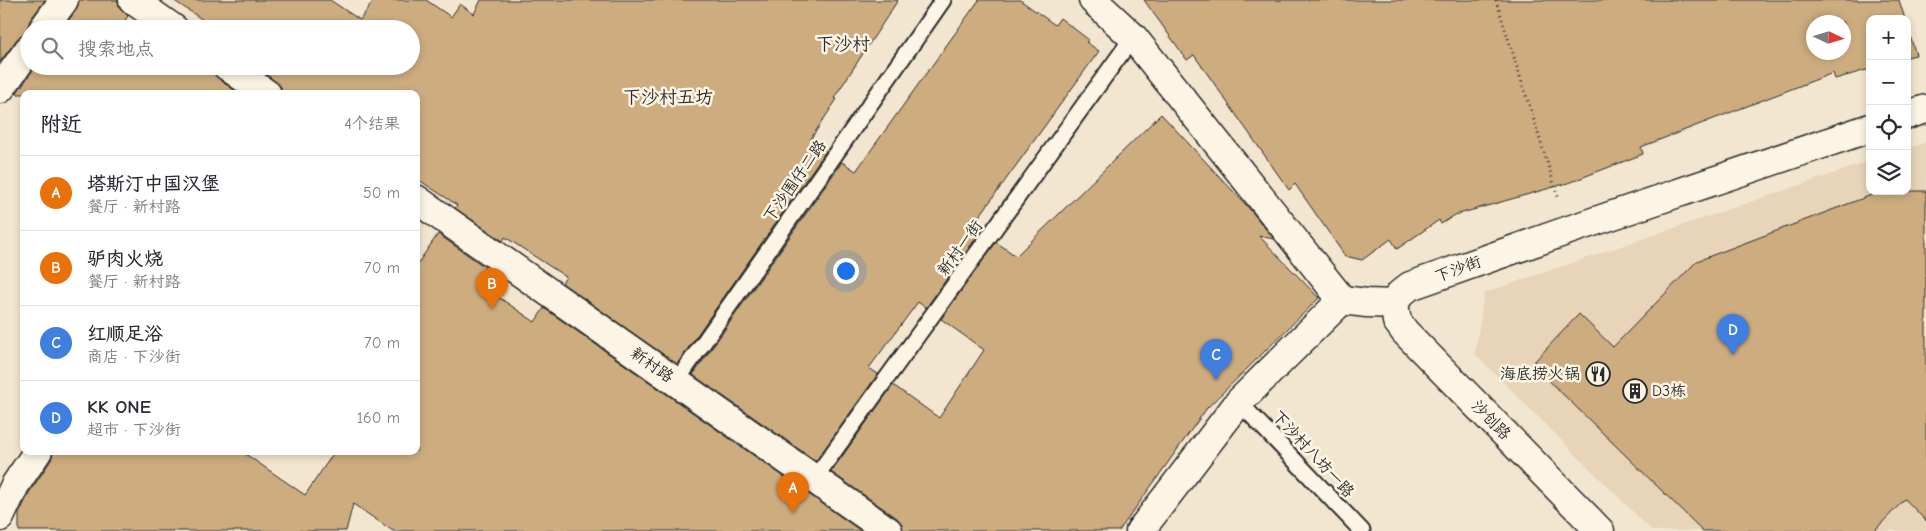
<!DOCTYPE html>
<html lang="zh">
<head>
<meta charset="utf-8">
<style>
	body { margin:0; font-family:"Comic Neue","LXGW WenKai TC",sans-serif; background:#f7f7f7; color:#2b2b33 }
	.controls { position:absolute; right:15px; top:15px; display:grid; overflow:hidden; border-radius:10px; box-shadow:0 2px 8px #0003 }
	.controls button { width:45px; height:45px; display:grid; place-items:center; padding:0; border:0; border-bottom:1px solid #e1e1e2; background:#fff; color:#2b2b33; font:25px sans-serif }
	.compass { position:absolute; left:1806px; top:15px; width:45px; height:45px; border-radius:50%; background:#fff; box-shadow:0 2px 8px #0003; rotate:94deg }
	.you { position:absolute; left:845px; top:270px; width:18px; height:18px; margin:-12px; border:4px solid #fff; border-radius:50%; background:#1a73e8; box-shadow:0 0 0 8px #1a73e833 }
	.badge { display:grid; place-items:center; width:32px; height:32px; border-radius:50%; background:#2b2b2b; color:#fff; font-size:16px; font-weight:700 }
	.pin { position:absolute; translate:-50% -41px; filter:drop-shadow(0 1px 2px #0008) }
	.pin::after { content:''; position:absolute; top:26px; width:18px; height:15px; background:inherit; clip-path:polygon(0 0,100% 0,50% 100%) }
	.list { margin:0; padding:0; list-style:none }
	h2 { display:flex; justify-content:space-between; align-items:center; height:65px; margin:0; padding:0 20px; font-size:21px }
	h2 small { font-size:16px; font-weight:400; color:#7c7c81 }
	.list li { display:grid; grid-template-columns:32px 1fr auto; gap:15px; align-items:center; box-sizing:border-box; height:75px; padding:0 20px; border-top:1px solid #e1e1e2 }
	.list b { display:block; font-size:19px; white-space:nowrap }
	.list p { margin:0; font-size:16px; white-space:nowrap; color:#7c7c81 }
	.list em { font-size:16px; font-style:normal; color:#7c7c81 }
	.icon { flex:none; width:28px; height:28px; fill:none; stroke:currentColor; stroke-width:2; stroke-linecap:round; stroke-linejoin:round }
	.map { position:relative; flex:none; width:1926px; height:531px; overflow:hidden }
	.search { position:absolute; background:#fff; box-shadow:0 2px 8px #0003; left:20px; top:20px; width:400px; height:55px; display:flex; align-items:center; gap:12px; box-sizing:border-box; padding:0 18px; border-radius:28px; color:#7c7c81; font-size:19px }
	.panel { position:absolute; background:#fff; box-shadow:0 2px 8px #0003; left:20px; top:90px; width:400px; height:365px; border-radius:10px }
	.map>svg:first-child { display:block }
	.built { fill:#e8d5b9 }
	.building { fill:#cdac80; stroke:#2b2b2b; fill-rule:evenodd }
	.lines { fill:none; stroke-linecap:round; stroke-linejoin:round }
	.lane-casing { stroke:#2b2b2b; stroke-width:19 }
	.street-casing { stroke:#2b2b2b; stroke-width:31 }
	.path { stroke:#2b2b2b; stroke-width:3; stroke-dasharray:1 4; stroke-linecap:butt }
	.lane { stroke:#fcf5e5; stroke-width:15 }
	.street { stroke:#fcf5e5; stroke-width:28 }
	.labels { text-anchor:middle; dominant-baseline:central; stroke-width:5; stroke-linejoin:round; paint-order:stroke }
	.street-label { font-size:16px; fill:#2b2b2b; stroke:#fcf5e5 }
	.poi-label { font-size:16px; fill:#2b2b2b; stroke:#fcf5e5; text-anchor:end }
	.neighbourhood-label { font-size:18px; fill:#2b2b2b; stroke:#fcf5e5 }
</style>
</head>
<body>
<div class="map">
<svg width="1926" height="531" viewBox="0 0 1926 531">
	<rect width="100%" height="100%" fill="#f3e6d1"/>
	<filter id="ink" filterUnits="userSpaceOnUse"><feTurbulence type="fractalNoise" baseFrequency=".02" numOctaves="2"/><feDisplacementMap in="SourceGraphic" scale="10" xChannelSelector="R" yChannelSelector="G"/><feConvolveMatrix kernelMatrix="1 2 1 2 8 2 1 2 1" color-interpolation-filters="sRGB"/></filter>
	<g filter="url(#ink)">
		<!-- built -->
		<path class="built" d="M1926,142V531H1652L1475,354L1484,293L1870,161V191H1907V149Z"/>
		<!-- building -->
		<g class="building">
			<path d="M0,0H45L30,20L28,27V34L22,35L17,39L0,62Z"/>
			<path d="M79,0H118L119,7L128,16L119,29H62L77,9Z"/>
			<path d="M173,0H330L360,20L374,0H426L451,17L460,4L474,14L481,0H898L834,98L837,99L810,140L826,151L677,364L562,283L566,277L505,237L503,241L455,208L457,205L416,178V94H282L281,87L276,82L255,66H411V29H210L212,26Z"/>
			<path d="M979,0H1020L1055,25L1060,18L1089,40L1086,42L1099,51L973,225L981,231L926,308L918,302L869,368L878,374L816,461L693,375L842,162L856,171Z"/>
			<path d="M1144,0H1899L1905,19H1870V69L1835,79L1833,73L1641,147L1643,154L1568,183L1455,215L1441,224L1439,220L1397,249L1391,239L1362,260L1345,256L1295,184L1289,190L1194,55L1187,60ZM1814,22H1844V52H1814Z"/>
			<path d="M1907,26L1916,55L1907,57Z"/>
			<path d="M36,66H212L213,73L218,78L239,94H16Z"/>
			<path d="M1161,114L1247,206L1274,239L1259,236L1319,298L1207,408L1119,531H903L902,524L897,518L831,472L893,385L939,418L984,350L941,319L996,242L1016,256Z"/>
			<path d="M1882,191H1926V521L1905,499L1874,531H1703L1532,364L1579,314L1613,347L1697,261Z"/>
			<path d="M438,234L485,267L475,281L535,322L544,308L861,531H393L353,504L346,531H19V514L29,493L51,460L53,451H241L305,495L335,451H416V266Z"/>
		</g>
		<g class="lines">
			<!-- lane casing -->
			<g class="lane-casing">
				<g id="lane">
					<path d="M676,382L943,0"/>
					<path d="M1239,402L1362,531"/>
					<path d="M814,479L1133,37"/>
				</g>
			</g>
			<!-- street casing -->
			<g class="street-casing">
				<g id="street">
					<path d="M133,0L174,29"/>
					<path d="M1093,0L1133,37L1342,300"/>
					<path d="M43,29L64,0"/>
					<path d="M227,66L267,94"/>
					<path d="M0,89L29,49"/>
					<path d="M1907,115L1926,109"/>
					<path d="M416,199L888,531"/>
					<path d="M1394,304L1397,321L1405,332L1600,531"/>
					<path d="M0,517L15,485L38,451"/>
					<path d="M1140,531L1239,402L1342,300L1367,303L1394,304L1400,294L1410,286L1569,230L1870,128"/>
				</g>
			</g>
			<!-- path -->
			<path class="path" d="M1496,0L1559,200"/>
			<!-- lane -->
			<use href="#lane" class="lane"/>
			<!-- street -->
			<use href="#street" class="street"/>
		</g>
	</g>
	<!-- icons -->
	<defs>
		<g id="restaurant-ring" transform="scale(1.25)"><circle r="9.5" fill="#fcf5e5" stroke="#2b2b2b" stroke-width="1.5"/><path d="M-5-6h1v4h1v-4h1v4h1v-4h1v5L-1.5 .5V6h-2V.5L-5-1ZM5-6V6H3V1.5H1.5Q1.5-4 5-6Z" fill="#2b2b2b"/></g>
		<g id="building-ring" transform="scale(1.25)"><circle r="9.5" fill="#fcf5e5" stroke="#2b2b2b" stroke-width="1.5"/><path d="M-4-6H4V6H1V3H-1V6H-4ZM-2.5-4.3h1.7v1.8h-1.7ZM.8-4.3h1.7v1.8H.8ZM-2.5-1h1.7V.8h-1.7ZM.8-1h1.7V.8H.8Z" fill="#2b2b2b"/></g>
	</defs>
	<g fill-rule="evenodd">
		<use href="#restaurant-ring" x="1598" y="374"/>
		<use href="#building-ring" x="1635" y="391"/>
	</g>
	<g class="labels">
		<!-- street labels -->
		<g class="street-label">
			<text transform="translate(795 181) rotate(-55)">下沙围仔二路</text>
			<text transform="translate(960 248) rotate(-54)">新村一街</text>
			<text transform="translate(1458 269) rotate(-20)">下沙街</text>
			<text transform="translate(652 365) rotate(35)">新村路</text>
			<text transform="translate(1491 420) rotate(45)">沙创路</text>
			<text transform="translate(1313 454) rotate(47)">下沙村八坊一路</text>
		</g>
		<!-- poi labels -->
		<g class="poi-label">
			<text x="1580" y="374">海底捞火锅</text>
			<text x="1652" y="391" text-anchor="start">D3栋</text>
		</g>
		<!-- neighbourhood labels -->
		<g class="neighbourhood-label">
			<text x="843" y="44">下沙村</text>
			<text x="668" y="97">下沙村五坊</text>
		</g>
	</g>
</svg>
<div class="controls">
<button>+</button>
<button>−</button>
<button><svg class="icon" aria-label="locate" viewBox="0 0 24 24"><circle cx="12" cy="12" r="6"/><path d="M12 2v4M12 18v4M2 12h4M18 12h4"/></svg></button>
<button><svg class="icon" aria-label="layers" viewBox="0 0 24 24"><path d="M12 4l9 5-9 5-9-5zM3 14l9 5 9-5"/></svg></button>
</div>
<svg class="compass" viewBox="-18 -18 36 36"><path d="M0-13l5 13h-10z" fill="#e53935"/><path d="M0 13l5-13h-10z" fill="#7c7c81"/></svg>
<div class="you"></div>
<div class="pin badge" style="left:793px;top:513px;background:#e8710a">A</div>
<div class="pin badge" style="left:492px;top:309px;background:#e8710a">B</div>
<div class="pin badge" style="left:1216px;top:380px;background:#3f7fe0">C</div>
<div class="pin badge" style="left:1733px;top:355px;background:#3f7fe0">D</div>
<div class="search"><svg class="icon" aria-label="search" viewBox="0 0 24 24"><circle cx="10" cy="10" r="6"/><path d="M15 15l6 6"/></svg>搜索地点</div>
<section class="panel">
<h2>附近<small>4个结果</small></h2>
<ul class="list">
<li><span class="badge" style="background:#e8710a">A</span><div><b>塔斯汀中国汉堡</b><p>餐厅 · 新村路</p></div><em>50 m</em></li>
<li><span class="badge" style="background:#e8710a">B</span><div><b>驴肉火烧</b><p>餐厅 · 新村路</p></div><em>70 m</em></li>
<li><span class="badge" style="background:#3f7fe0">C</span><div><b>红顺足浴</b><p>商店 · 下沙街</p></div><em>70 m</em></li>
<li><span class="badge" style="background:#3f7fe0">D</span><div><b>KK ONE</b><p>超市 · 下沙街</p></div><em>160 m</em></li>
</ul>
</section>
</div>
</body>
</html>
